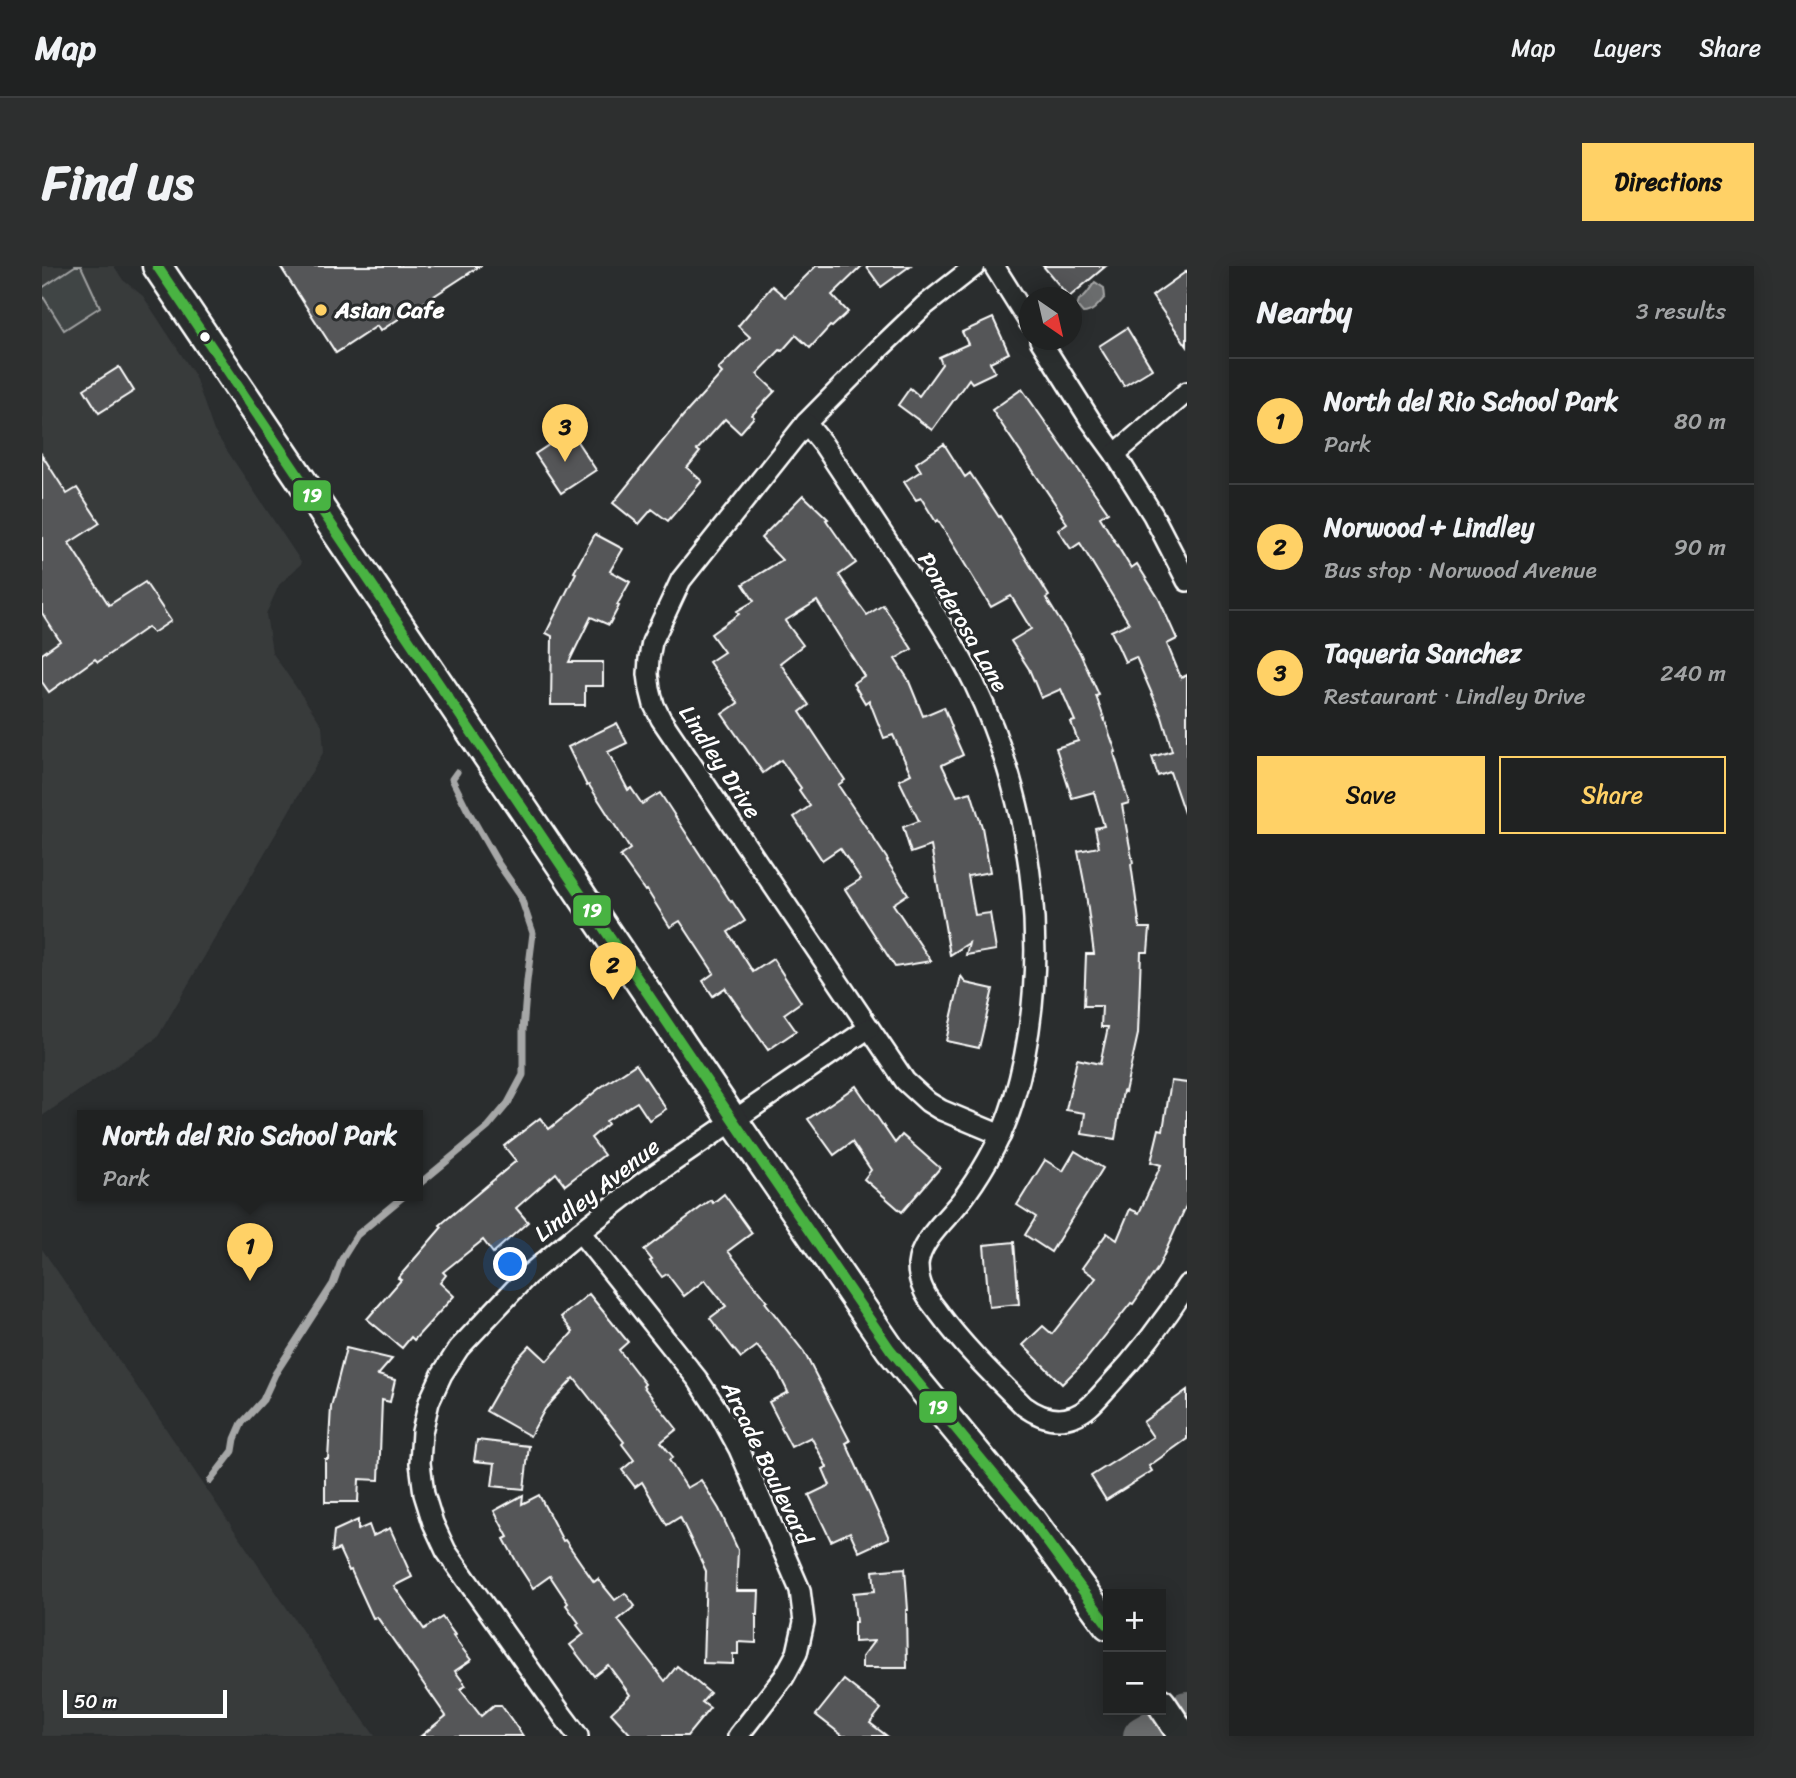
<!DOCTYPE html>
<html lang="en">
<head>
<meta charset="utf-8">
<style>
	body { margin:0; font-family:Sriracha,sans-serif; background:#2d2f2f; color:#f1f3f6 }
	.controls { position:absolute; right:21px; bottom:21px; display:grid; overflow:hidden; border-radius:0px; box-shadow:0 4px 18px #0003 }
	.controls button { width:63px; height:63px; display:grid; place-items:center; padding:0; border:0; border-bottom:2px solid #3d3f40; background:#202222; color:#f1f3f6; font:35px sans-serif }
	.compass { position:absolute; left:977px; top:21px; width:63px; height:63px; border-radius:50%; background:#202222; box-shadow:0 4px 18px #0003; rotate:146deg }
	.scale { position:absolute; left:21px; bottom:18px; width:164px; box-sizing:border-box; padding-left:7px; border:4px solid #fff; border-top:0; font-size:19px; line-height:24px; white-space:nowrap; color:#fff; -webkit-text-stroke:5px #2a2d2e; paint-order:stroke }
	.you { position:absolute; left:469px; top:999px; width:24px; height:24px; margin:-18px; border:5px solid #fff; border-radius:50%; background:#1a73e8; box-shadow:0 0 0 10px #1a73e833 }
	.badge { display:grid; place-items:center; width:46px; height:46px; border-radius:50%; background:#ffd166; color:#111; font-size:23px; font-weight:700 }
	.pin { position:absolute; translate:-50% -58px; filter:drop-shadow(0 2px 4px #0008) }
	.pin::after { content:''; position:absolute; top:37px; width:24px; height:21px; background:inherit; clip-path:polygon(0 0,100% 0,50% 100%) }
	.popup { position:absolute; left:35px; top:844px; width:346px; height:91px; box-sizing:border-box; display:grid; place-content:center; border-radius:0px; background:#202222; filter:drop-shadow(0 2px 5px #0005); font-size:23px; white-space:nowrap; color:#a2a4a5 }
	.popup b { font-size:26px; color:#f1f3f6 }
	.popup::after { content:''; position:absolute; left:50%; top:100%; margin-left:-14px; border:14px solid transparent; border-top-color:#202222 }
	.list { margin:0; padding:0; list-style:none }
	h2 { display:flex; justify-content:space-between; align-items:center; height:91px; margin:0; padding:0 28px; font-size:30px }
	h2 small { font-size:23px; font-weight:400; color:#a2a4a5 }
	.list li { display:grid; grid-template-columns:46px 1fr auto; gap:21px; align-items:center; box-sizing:border-box; height:126px; padding:0 28px; border-top:2px solid #3d3f40 }
	.list b { display:block; font-size:26px; white-space:nowrap }
	.list p { margin:0; font-size:23px; white-space:nowrap; color:#a2a4a5 }
	.list em { font-size:23px; font-style:normal; color:#a2a4a5 }
	.actions { display:flex; gap:14px; padding:21px 28px }
	.actions a { flex:1; padding:16px 0; border:2px solid #ffd166; border-radius:0px; text-align:center; font-size:24px; color:#ffd166 }
	.actions .main { background:#ffd166; color:#111 }
	.map { position:relative; flex:none; width:1145px; height:1470px; overflow:hidden; border-radius:0px }
	header { display:flex; align-items:center; gap:42px; box-sizing:border-box; height:98px; padding:0 35px; background:#202222; border-bottom:2px solid #3d3f40 }
	header strong { font-size:33px }
	nav { display:flex; gap:38px; margin-inline-start:auto; font-size:24px }
	.intro { display:flex; align-items:center; justify-content:space-between; box-sizing:border-box; height:168px; padding:0 42px }
	h1 { margin:0; font-size:49px }
	.button { padding:18px 32px; border-radius:0px; background:#ffd166; color:#111; font-size:24px; font-weight:700 }
	main { display:flex; gap:42px; padding:0 42px }
	aside { flex:1; background:#202222; border-radius:0px; box-shadow:0 4px 18px #0003 }
	.map>svg:first-child { display:block }
	.built { fill:#373a3b }
	.green { fill:#414445; stroke:#a0a2a2; stroke-width:2 }
	.water { fill:#6a6c6d; stroke:#a6a7a7; stroke-width:2 }
	.lines { fill:none; stroke-linecap:round; stroke-linejoin:round }
	.stream { stroke:#a6a7a7; stroke-width:7 }
	.river { stroke:#6a6c6d; stroke-width:40 }
	.building { fill:#555758; stroke:#fff; stroke-width:2 }
	.minor-casing { stroke:#fff; stroke-width:24 }
	.secondary-casing { stroke:#fff; stroke-width:33 }
	.minor { stroke:#2a2d2e; stroke-width:19 }
	.secondary { stroke:#2a2d2e; stroke-width:28 }
	.bus-1-casing { stroke:#2a2d2e; stroke-width:16 }
	.bus-1 { stroke:#48b342; stroke-width:10 }
	.poi-dot { fill:#ffd166; stroke:#2a2d2e; stroke-width:2.5 }
	.bus-dot { fill:#fff; stroke:#2a2d2e; stroke-width:2.5 }
	.labels { text-anchor:middle; dominant-baseline:central; stroke-width:6; stroke-linejoin:round; paint-order:stroke }
	.poi-label { font-size:23px; font-weight:bold; fill:#fff; stroke:#2a2d2e; text-anchor:start }
	.street-label { font-size:23px; fill:#fff; stroke:#2a2d2e }
	.line-badge { stroke:#2a2d2e; stroke-width:2.5 }
	.badge-label { font-size:19px; text-anchor:middle; font-weight:bold; fill:#fff }
</style>
</head>
<body>
<header>
<strong>Map</strong>
<nav><a>Map</a><a>Layers</a><a>Share</a></nav>
</header>
<div class="intro"><h1>Find us</h1><a class="button">Directions</a></div>
<main>
<div class="map">
<svg width="1145" height="1470" viewBox="0 0 1145 1470">
	<rect width="100%" height="100%" fill="#2a2d2e"/>
	<filter id="ink" filterUnits="userSpaceOnUse"><feTurbulence type="fractalNoise" baseFrequency=".0143" numOctaves="2"/><feDisplacementMap in="SourceGraphic" scale="14" xChannelSelector="R" yChannelSelector="G"/><feConvolveMatrix kernelMatrix="1 2 1 2 8 2 1 2 1" color-interpolation-filters="sRGB"/></filter>
	<g filter="url(#ink)">
		<!-- built -->
		<g class="built">
			<path d="M0,0H72L81,14L101,30L152,108L172,165L260,297L237,319L224,348L230,386L280,459L282,485L115,772L0,850Z"/>
			<path d="M0,983L120,1157L305,1431L333,1470H0Z"/>
		</g>
		<!-- green -->
		<path class="green" d="M33,0H39L58,41L22,64L0,29V22Z"/>
		<!-- water -->
		<path class="water" d="M1053,16L1062,22L1063,31C1057,38 1051,47 1041,47L1035,40L1037,34C1047,28 1046,24 1053,16Z"/>
		<g class="lines">
			<!-- stream -->
			<g class="stream">
				<path d="M376,919L446,861L466,837L481,809V765L485,715L491,667L478,629L456,597L425,543L410,513L415,506"/>
				<path d="M168,1215L191,1185L193,1173L200,1157L221,1134L233,1108L291,1018L300,993L315,969L363,929"/>
			</g>
			<!-- river -->
			<path class="river" d="M1101,1470L1145,1445"/>
		</g>
		<!-- building -->
		<g class="building">
			<path d="M238,0H438L338,65L335,60L294,87Z"/>
			<path d="M774,0H820L790,29L806,46L790,61L788,60L768,82L754,69L740,85L738,84L715,108L733,125L710,149L712,151L698,167L683,153L655,184L658,186L645,202L660,215L626,255L610,243L597,258L571,237L641,150L680,107L676,103L708,71L696,60L730,20L743,31Z"/>
			<path d="M824,0H868L839,21Z"/>
			<path d="M1001,0H1064L1027,31Z"/>
			<path d="M1145,5V80L1110,30Z"/>
			<path d="M951,52L967,87L948,96L953,106L930,117L927,113L890,164L856,139L868,122L877,130L900,98L897,91L926,78L920,66Z"/>
			<path d="M1085,62L1110,103L1082,120L1057,80Z"/>
			<path d="M77,101L92,125L57,147L42,123Z"/>
			<path d="M980,123L1066,246L1058,251L1089,302L1095,298L1117,333L1135,373L1125,378L1139,412L1145,409V547H1142L1128,506L1116,510L1110,491L1130,485L1120,451L1094,391L1083,396L1069,365L1087,357L1038,277L1029,283L1016,264L1025,257L1019,249L1020,248L950,144Z"/>
			<path d="M528,165L554,204L519,227L493,188Z"/>
			<path d="M902,178L923,211L928,207L957,251L958,250L1007,330L1004,332L1038,387L1057,429L1054,430L1074,486L1072,487L1087,537L1080,539L1091,597L1089,598L1098,662H1108L1106,686H1099L1096,768L1083,826L1081,825L1073,873L1040,868L1043,847L1024,844L1035,793L1058,798L1066,761H1059L1060,740H1042L1044,688H1052L1043,621L1036,585L1057,581L1053,562L1062,560L1052,526L1030,532L1014,482L1036,475L1029,456L1033,455L1019,423L999,432L987,403L969,375L989,363L969,330L949,341L896,254L894,256L879,232L874,234L862,216L879,205L874,197Z"/>
			<path d="M0,189L25,228L35,222L58,257L27,277L67,339L103,316L129,355L111,367L106,361L56,396L53,393L7,426L0,416V388L18,375L0,347Z"/>
			<path d="M761,229L786,253L784,254L814,297L797,309L814,334L825,349L841,339L870,383L853,393L866,413L881,450L902,441L910,461L909,462L921,489L900,499L915,530L929,526L940,561L948,606L926,610L933,649L948,647L954,684L924,689L927,677L908,689L889,580L869,587L861,561L877,555L857,514L869,508L851,469L842,472L827,434L823,437L811,417L822,410L775,335L743,355L761,379L738,397L767,439L758,446L803,514L796,519L846,594L845,595L866,628L851,638L889,695L853,701L803,623L819,613L798,582L780,594L752,551L768,540L757,524L759,522L739,494L721,507L680,448L696,437L667,396L682,386L669,368L697,348L695,345L712,335L701,318L740,294L719,272Z"/>
			<path d="M553,268L581,283L568,305L588,316L575,339L577,340L567,359L549,351L527,396H561V420H543V439H509L510,370L504,367L534,307L532,306Z"/>
			<path d="M575,457L585,477L566,486L586,524L589,522L600,538L618,527L689,636L690,635L703,655L686,666L711,706L731,693L759,736L742,748L754,765L726,784L683,722L671,730L661,715L672,707L638,655L628,661L605,624L603,625L578,590L588,583L547,519L545,520L526,481Z"/>
			<path d="M919,710L924,717L951,723L937,782L904,775Z"/>
			<path d="M594,798L624,843L607,854L595,836L564,855L566,858L549,872L562,889L523,919L514,907L474,942L486,956L451,987L441,974L401,1006L404,1009L398,1017L412,1030L372,1074L369,1071L360,1082L325,1053L359,1014L356,1012L400,961L398,959L474,895L462,880L498,852L507,863L559,821Z"/>
			<path d="M1129,815L1145,817V938L1116,1002L1091,1038L1089,1037L1042,1096L1020,1118L981,1079L1001,1060L1010,1068L1054,1012L1040,1002L1065,967L1075,974L1088,943L1097,947L1119,899L1109,896L1117,863L1121,864Z"/>
			<path d="M814,820L853,877L860,869L898,902L860,946L822,913L829,904L810,876L792,889L766,853Z"/>
			<path d="M1033,885L1061,902L1009,986L983,969L994,951L975,939L1003,894L1021,905Z"/>
			<path d="M682,928L710,967L686,985L725,1035L723,1036L762,1086L808,1175L804,1177L847,1272L817,1286L808,1266L789,1275L767,1229L788,1219L781,1203L785,1201L769,1171L749,1181L739,1162L740,1161L727,1136L746,1126L735,1104L715,1080L699,1092L690,1081L668,1052L684,1040L663,1014L642,1030L625,1008L620,1011L608,995L610,994L602,984L669,934L671,937Z"/>
			<path d="M972,976L977,1038L947,1041L942,979Z"/>
			<path d="M547,1028L586,1076L577,1084L603,1118L601,1120L635,1163L619,1176L631,1191L627,1194L645,1222L659,1214L677,1243L696,1284L694,1325H717L716,1349H714V1377L696,1376V1388H691V1398L661,1397L664,1305L638,1251L625,1259L600,1216L593,1221L580,1204L592,1194L580,1178L582,1176L532,1112L503,1143L488,1170L444,1145L472,1096L488,1079L505,1095L531,1066L519,1051Z"/>
			<path d="M304,1082L350,1093L336,1109L353,1114L348,1136L340,1134L337,1214L317,1213L316,1236H283V1193H286L289,1141Z"/>
			<path d="M1145,1124V1173L1107,1200L1110,1205L1064,1234L1049,1210L1111,1171L1101,1156Z"/>
			<path d="M435,1174L487,1180L482,1223L450,1220L453,1197L432,1195Z"/>
			<path d="M481,1229L480,1238L497,1229L521,1275L523,1274L552,1316L556,1313L573,1334L583,1327L593,1340L576,1354L623,1415L635,1400L668,1427L660,1436L668,1442L645,1470H590L569,1447L588,1429L566,1399L552,1410L528,1379L542,1368L535,1359L537,1357L524,1339L526,1337L508,1310L491,1322L478,1302L462,1273L466,1271L452,1245Z"/>
			<path d="M316,1254V1264L327,1259L331,1270L348,1262L370,1311L352,1320L382,1363L400,1351L413,1369L411,1370L429,1394L413,1405L424,1420L418,1423L439,1450L452,1439H459L481,1470H379L404,1450L335,1351L331,1352L309,1304L307,1305L297,1283L290,1286L292,1265Z"/>
			<path d="M863,1302L866,1344H864L865,1402H820V1391L832,1375L812,1376V1356H814L811,1327L833,1325L831,1305Z"/>
			<path d="M802,1414L839,1443L828,1457L845,1470H801L774,1449Z"/>
		</g>
		<g class="lines">
			<!-- minor casing -->
			<g class="minor-casing">
				<g id="minor">
					<path d="M933,0L882,40L837,83L764,157L639,314L610,376L607,392L606,408L608,423L612,439L619,453L863,815L886,836L899,844L959,869"/>
					<path d="M952,0L987,56"/>
					<path d="M998,74L1049,155L1073,188L1111,249L1145,315"/>
					<path d="M764,157L781,178C809,220 837,263 865,305C889,342 913,378 932,417C993,545 1012,699 971,836C961,869 944,900 924,928C910,949 878,973 876,999C876,1008 878,1017 882,1025C885,1033 892,1040 897,1047C922,1081 952,1110 982,1140C997,1151 1014,1157 1032,1150C1046,1145 1055,1133 1065,1122C1095,1090 1122,1056 1145,1019"/>
					<path d="M1073,188L1145,126"/>
					<path d="M538,966L656,1114L678,1148L697,1183L758,1324L762,1356L755,1387L742,1411L696,1470"/>
					<path d="M536,1470L521,1450L404,1285L391,1257L382,1228L378,1197L380,1166L387,1136L400,1108L417,1082L485,1010L538,966L603,915L827,762"/>
				</g>
			</g>
			<!-- secondary casing -->
			<g class="secondary-casing">
				<g id="secondary">
					<path d="M115,0L691,854L848,1083L987,1251L1066,1359"/>
					<path d="M1119,1437L1141,1470"/>
				</g>
			</g>
			<!-- minor -->
			<use href="#minor" class="minor"/>
			<!-- secondary -->
			<use href="#secondary" class="secondary"/>
			<!-- bus-1 casing -->
			<g class="bus-1-casing">
				<path id="bus-1" d="M115,0L691,854L848,1083L987,1251L1066,1359"/>
			</g>
			<!-- bus-1 -->
			<use href="#bus-1" class="bus-1"/>
		</g>
	</g>
	<!-- markers -->
	<circle class="poi-dot" cx="279" cy="44" r="7"/>
	<circle class="bus-dot" cx="163" cy="71" r="6"/>
	<g class="labels">
		<!-- poi labels -->
		<g class="poi-label">
			<text x="293" y="44">Asian Cafe</text>
		</g>
		<!-- street labels -->
		<g class="street-label">
			<text transform="translate(921 356) rotate(60)">Ponderosa Lane</text>
			<text transform="translate(678 496) rotate(57)">Lindley Drive</text>
			<text transform="translate(555 924) rotate(-38)">Lindley Avenue</text>
			<text transform="translate(725 1197) rotate(64)">Arcade Boulevard</text>
		</g>
	</g>
	<g class="line-badge">
		<rect x="250" y="213" width="40" height="33" rx="7" fill="#48b342"/>
		<rect x="530" y="628" width="40" height="33" rx="7" fill="#48b342"/>
		<rect x="876" y="1124" width="40" height="34" rx="7" fill="#48b342"/>
	</g>
	<g class="badge-label">
		<text x="270" y="236">19</text>
		<text x="550" y="651">19</text>
		<text x="896" y="1148">19</text>
	</g>
</svg>
<div class="controls">
<button>+</button>
<button>−</button>
</div>
<svg class="compass" viewBox="-18 -18 36 36"><path d="M0-13l5 13h-10z" fill="#e53935"/><path d="M0 13l5-13h-10z" fill="#a2a4a5"/></svg>
<div class="scale">50 m</div>
<div class="you"></div>
<div class="pin badge" style="left:208px;top:1015px">1</div>
<div class="popup"><b>North del Rio School Park</b>Park</div>
<div class="pin badge" style="left:571px;top:734px">2</div>
<div class="pin badge" style="left:523px;top:196px">3</div>
</div>
<aside>
<h2>Nearby<small>3 results</small></h2>
<ul class="list">
<li><span class="badge">1</span><div><b>North del Rio School Park</b><p>Park</p></div><em>80 m</em></li>
<li><span class="badge">2</span><div><b>Norwood + Lindley</b><p>Bus stop · Norwood Avenue</p></div><em>90 m</em></li>
<li><span class="badge">3</span><div><b>Taqueria Sanchez</b><p>Restaurant · Lindley Drive</p></div><em>240 m</em></li>
</ul>
<div class="actions"><a class="main">Save</a><a>Share</a></div>
</aside>
</main>
</body>
</html>
